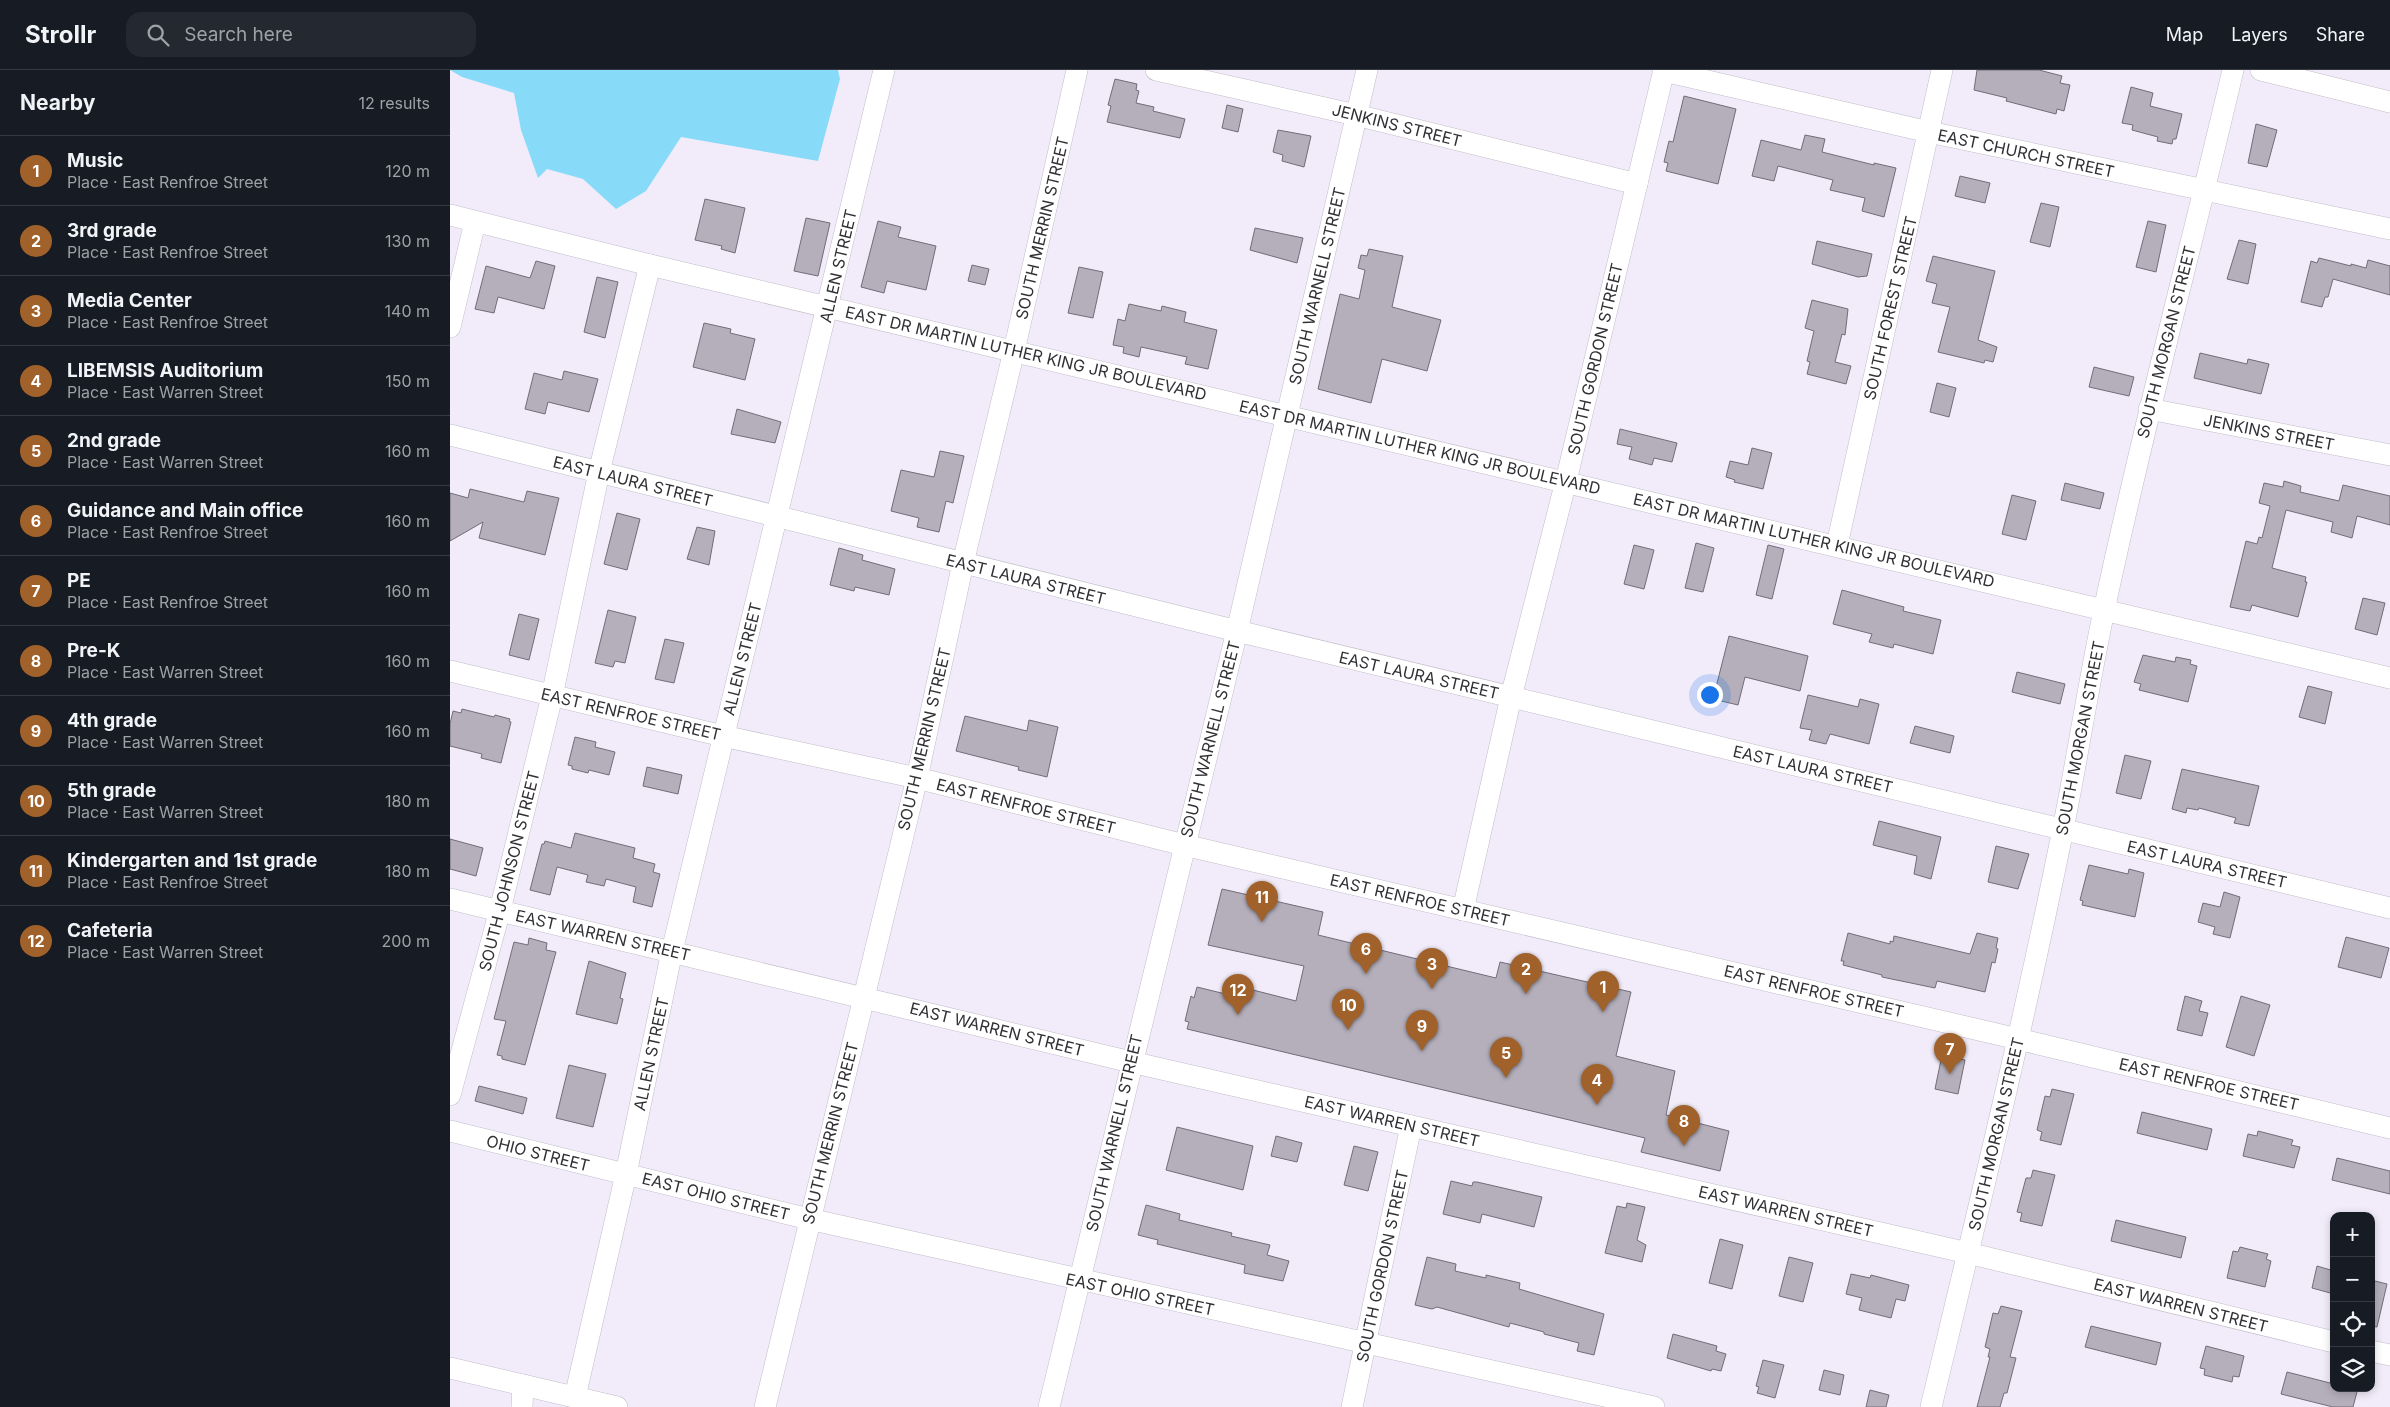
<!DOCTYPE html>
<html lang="en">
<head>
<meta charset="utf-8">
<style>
	body { margin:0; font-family:Inter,sans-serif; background:#242831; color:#f1f3f6 }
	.controls { position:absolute; right:15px; bottom:15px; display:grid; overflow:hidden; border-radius:10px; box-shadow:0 2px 8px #0003 }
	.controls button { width:45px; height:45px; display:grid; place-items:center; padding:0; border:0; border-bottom:1px solid #363941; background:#171b24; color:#f1f3f6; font:25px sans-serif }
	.you { position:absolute; left:1259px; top:624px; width:18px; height:18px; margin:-12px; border:4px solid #fff; border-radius:50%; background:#1a73e8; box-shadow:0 0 0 8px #1a73e833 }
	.badge { display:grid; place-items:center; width:32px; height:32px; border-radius:50%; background:#a1612a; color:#fff; font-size:16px; font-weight:700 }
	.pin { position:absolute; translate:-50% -41px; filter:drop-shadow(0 1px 2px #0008) }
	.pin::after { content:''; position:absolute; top:26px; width:18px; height:15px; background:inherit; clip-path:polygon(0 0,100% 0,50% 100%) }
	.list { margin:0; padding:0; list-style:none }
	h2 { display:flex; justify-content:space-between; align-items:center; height:65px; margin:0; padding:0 20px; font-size:21px }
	h2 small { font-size:16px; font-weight:400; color:#9ea1a6 }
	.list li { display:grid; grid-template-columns:32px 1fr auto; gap:15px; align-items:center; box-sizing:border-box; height:70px; padding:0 20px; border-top:1px solid #363941 }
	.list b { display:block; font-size:19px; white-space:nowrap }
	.list p { margin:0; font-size:16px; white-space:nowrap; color:#9ea1a6 }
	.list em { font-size:16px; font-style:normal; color:#9ea1a6 }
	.icon { flex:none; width:28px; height:28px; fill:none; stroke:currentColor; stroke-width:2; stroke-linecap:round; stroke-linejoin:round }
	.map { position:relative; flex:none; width:1940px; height:1337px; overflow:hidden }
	header { display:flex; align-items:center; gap:30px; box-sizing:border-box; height:70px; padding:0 25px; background:#171b24; border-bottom:1px solid #363941 }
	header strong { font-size:24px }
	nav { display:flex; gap:28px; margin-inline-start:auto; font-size:18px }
	.search { width:350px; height:45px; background:#242831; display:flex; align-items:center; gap:12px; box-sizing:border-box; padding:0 18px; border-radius:15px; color:#9ea1a6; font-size:19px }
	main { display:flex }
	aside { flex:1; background:#171b24 }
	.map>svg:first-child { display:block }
	.water { fill:#88dbf8 }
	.building { fill:#b4afbb; stroke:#716c78 }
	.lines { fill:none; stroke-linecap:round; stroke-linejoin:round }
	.minor-casing { stroke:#c2bdc9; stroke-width:22 }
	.minor { stroke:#fff; stroke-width:21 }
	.labels { text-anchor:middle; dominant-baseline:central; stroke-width:4; stroke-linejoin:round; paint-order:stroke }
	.street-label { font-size:16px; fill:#323035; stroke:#fff }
</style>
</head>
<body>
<header>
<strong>Strollr</strong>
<div class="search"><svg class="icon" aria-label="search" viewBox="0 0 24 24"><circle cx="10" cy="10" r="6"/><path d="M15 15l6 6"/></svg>Search here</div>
<nav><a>Map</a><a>Layers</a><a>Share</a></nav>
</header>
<main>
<aside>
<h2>Nearby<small>12 results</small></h2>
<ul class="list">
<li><span class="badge">1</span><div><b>Music</b><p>Place · East Renfroe Street</p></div><em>120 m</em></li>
<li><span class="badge">2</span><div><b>3rd grade</b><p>Place · East Renfroe Street</p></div><em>130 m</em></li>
<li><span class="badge">3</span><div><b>Media Center</b><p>Place · East Renfroe Street</p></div><em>140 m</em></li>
<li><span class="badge">4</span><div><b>LIBEMSIS Auditorium</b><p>Place · East Warren Street</p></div><em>150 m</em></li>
<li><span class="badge">5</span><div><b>2nd grade</b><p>Place · East Warren Street</p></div><em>160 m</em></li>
<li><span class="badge">6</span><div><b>Guidance and Main office</b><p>Place · East Renfroe Street</p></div><em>160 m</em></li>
<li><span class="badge">7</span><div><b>PE</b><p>Place · East Renfroe Street</p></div><em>160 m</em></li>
<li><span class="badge">8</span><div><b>Pre-K</b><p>Place · East Warren Street</p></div><em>160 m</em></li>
<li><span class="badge">9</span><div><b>4th grade</b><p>Place · East Warren Street</p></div><em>160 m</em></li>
<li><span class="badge">10</span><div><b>5th grade</b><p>Place · East Warren Street</p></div><em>180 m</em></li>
<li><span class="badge">11</span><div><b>Kindergarten and 1st grade</b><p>Place · East Renfroe Street</p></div><em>180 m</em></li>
<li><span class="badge">12</span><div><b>Cafeteria</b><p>Place · East Warren Street</p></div><em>200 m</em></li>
</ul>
</aside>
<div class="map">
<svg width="1940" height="1337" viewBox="0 0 1940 1337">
	<rect width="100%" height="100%" fill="#f2ecfa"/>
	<!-- water -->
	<path class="water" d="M0,0H388L390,9L368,91L231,67L196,121L166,139L133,109L97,99L88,108L71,60L64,23L12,7Z"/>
	<!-- building -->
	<g class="building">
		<path d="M1527,0H1589L1612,6L1610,13L1620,15L1614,41L1607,39L1606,44L1556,31L1557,28L1524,20Z"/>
		<path d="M665,9L687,14L686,20L689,21L686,33L704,37L703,41L735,49L730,68L657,52L661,36L658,35Z"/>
		<path d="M1681,17L1703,23L1700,36L1732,44L1726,69H1723L1722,74L1707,71L1708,67L1682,60L1683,55L1672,53Z"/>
		<path d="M1234,26L1286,39L1268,114L1216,101L1218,93L1214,92L1219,71L1223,72Z"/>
		<path d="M777,35L793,39L788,62L772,58Z"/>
		<path d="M1806,54L1827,60L1817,97L1798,93Z"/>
		<path d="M828,60L861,66L854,97L832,91L833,85L823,82Z"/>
		<path d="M1355,65L1375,69L1372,82L1424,95V93L1446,98L1434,147L1412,141L1415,128L1380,120L1383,110L1328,96L1324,111L1302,106L1311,70L1351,80Z"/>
		<path d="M1510,106L1540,113L1535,133L1505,126Z"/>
		<path d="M255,129L295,138L285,183L271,179L272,176L245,170Z"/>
		<path d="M1591,133L1609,137L1600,177L1580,172Z"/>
		<path d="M356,148L380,153L368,206L344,201Z"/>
		<path d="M428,151L451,157L448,167L486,176L476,220L437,211L434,223L411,217Z"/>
		<path d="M1698,151L1716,155L1706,202L1686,197Z"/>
		<path d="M805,158L853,168L847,193L800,180Z"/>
		<path d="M1789,170L1806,174L1798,214L1777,209Z"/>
		<path d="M1367,171L1422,184L1417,206L1408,207L1362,194Z"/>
		<path d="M919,179L953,186L942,237L991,250L977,301L932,289L921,333L868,319L890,224L909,229L915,200L908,198L911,185L917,186Z"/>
		<path d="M1483,186L1545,201L1528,270L1547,277L1543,292L1535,290L1534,293L1488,282L1500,237L1482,233L1487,214L1476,211Z"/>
		<path d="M1869,188L1901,196V194L1916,198L1918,190L1940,196V225L1883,209L1878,227H1875L1872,237L1851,232L1861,191L1867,193Z"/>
		<path d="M86,191L105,196L94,239L48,227L44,243L25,239L36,196L80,208Z"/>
		<path d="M522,195L539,199L535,215L518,211Z"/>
		<path d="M629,197L653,202L643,248L618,243Z"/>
		<path d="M147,207L168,212L155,268L134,262Z"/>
		<path d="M1362,230L1398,239L1396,257L1395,265L1392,264L1385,292L1401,296L1396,314L1357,304L1360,292L1357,291L1364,261L1355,258Z"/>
		<path d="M679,234L711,241L712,236L736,242L734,252L767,260L758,299L735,294L737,287L691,277L689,287L673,283L674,277L663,275L668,249L675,251Z"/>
		<path d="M254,253L281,259L280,263L305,269L295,310L243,297Z"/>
		<path d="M1750,283L1797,294L1798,289L1819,294L1811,324L1744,308Z"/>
		<path d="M1644,297L1684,307L1679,326L1639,317Z"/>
		<path d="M114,301L148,309L139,342L98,332L95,344L75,339L84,303L112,310Z"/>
		<path d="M1487,313L1506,318L1499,347L1480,342Z"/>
		<path d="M287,339L331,352L325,373L281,364Z"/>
		<path d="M1170,359L1227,373L1222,392L1204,388L1202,395L1179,389L1182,377L1167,374Z"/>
		<path d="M1302,378L1322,383L1313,419L1284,412L1285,410L1276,407L1280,391L1298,395Z"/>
		<path d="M490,381L514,386L503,433L496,431L489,462L467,457L469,448L441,441L451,400L484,407Z"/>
		<path d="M1834,411L1851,416L1850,422L1889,431L1893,415L1940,426V455L1907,446L1902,468L1881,462L1883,452L1836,440L1822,498L1856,507L1855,512H1857L1848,547L1802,535L1800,541L1780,537L1796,471L1807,474L1809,467L1812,468L1820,436L1809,433L1814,413L1833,417Z"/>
		<path d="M1615,413L1654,423L1650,439L1611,430Z"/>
		<path d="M20,419L74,432L77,421L109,428L95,485L29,468L33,452L0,471V423L18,428Z"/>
		<path d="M1562,425L1586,431L1576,470L1552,464Z"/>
		<path d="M167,443L190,449L177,500L154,494Z"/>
		<path d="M247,457L265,461L259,495L237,489Z"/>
		<path d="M1246,473L1264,478L1253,522L1235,518Z"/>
		<path d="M1184,475L1204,480L1194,519L1174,514Z"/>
		<path d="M1318,475L1334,479L1322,529L1306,525Z"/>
		<path d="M389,478L413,485L412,490L445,499L439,525L405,517L404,521L380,515Z"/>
		<path d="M1392,520L1454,537L1453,541L1491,550L1483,584L1444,574L1443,578L1419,572L1422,564L1383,554Z"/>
		<path d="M1913,528L1935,533L1927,565L1905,559Z"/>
		<path d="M158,540L186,547L175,593L165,591L163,597L145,593Z"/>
		<path d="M69,544L89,549L79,590L59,585Z"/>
		<path d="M1279,566L1358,586L1350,621L1295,607L1288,635L1263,629Z"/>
		<path d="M215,569L234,573L224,613L205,609Z"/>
		<path d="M1693,585L1725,592L1726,587L1741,590L1740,594L1747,596L1738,632L1689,620L1691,614L1684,612Z"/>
		<path d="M1567,602L1615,614L1610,634L1562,622Z"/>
		<path d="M1858,616L1882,622L1875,654L1849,647Z"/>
		<path d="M1358,625L1408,637L1410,629L1429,634L1419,674L1380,664L1376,674L1359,670L1362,660L1350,658Z"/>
		<path d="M12,639L44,647L45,645L60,649L59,651L61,652L51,693L31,688L32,684L0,676V654L3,641L11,643Z"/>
		<path d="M515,646L577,661L579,650L608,657L597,707L568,700L569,697L506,681Z"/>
		<path d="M1465,656L1504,666L1500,683L1460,673Z"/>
		<path d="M125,667L146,672L145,677L165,682L159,705L139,700L138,703L122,699V696L118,695Z"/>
		<path d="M1675,685L1701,691L1691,729L1666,723Z"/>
		<path d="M197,697L232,705L228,724L193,716Z"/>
		<path d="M1732,699L1809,716L1799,756L1784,753L1786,748L1749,738L1748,740L1737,738L1736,743L1722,739Z"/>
		<path d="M1429,751L1491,767L1481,809L1464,804L1467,786L1423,775Z"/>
		<path d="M125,763L185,778L183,788L205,794L203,802L210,804L202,837L183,832L186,817L156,809L154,816L136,812L138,805L107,797L100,825L80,820L92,774H94L95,771L121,778Z"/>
		<path d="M0,769L33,778L26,806L0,799Z"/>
		<path d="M1546,776L1579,784L1568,819L1538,812Z"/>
		<path d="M1639,795L1678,804L1679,799L1694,803L1685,847L1632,835L1633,831L1630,830Z"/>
		<path d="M772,819L873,842L868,865L1046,908L1050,892L1181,922L1166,986L1225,1001L1216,1045L1279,1061L1270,1101L1191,1082L1195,1068L737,959L739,952L735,951L741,926L744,928L747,917L800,930L803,920L846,931L854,896L758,875Z"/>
		<path d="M1774,822L1790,827L1780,868L1763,864L1765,857L1748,852L1753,833L1770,837Z"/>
		<path d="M1398,863L1440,874V871L1443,872L1444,866L1520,884L1527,863L1548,868L1546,878L1548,879L1545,893L1542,892L1535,922L1487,911L1485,918L1432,907V905L1393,895L1394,891H1391Z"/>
		<path d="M1896,867L1939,878L1931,908L1888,897Z"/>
		<path d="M79,868L97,873L96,880L106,882L75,995L52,989V986L47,985L56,951L44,949L64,872L78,875Z"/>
		<path d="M139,891L176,903L170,928L173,929L167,954L126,944Z"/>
		<path d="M1735,926L1752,931L1749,941L1758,943L1752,966L1727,960Z"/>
		<path d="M1791,926L1820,935L1804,986L1776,977Z"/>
		<path d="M1492,985L1515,990L1508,1024L1485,1019Z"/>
		<path d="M119,995L156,1004L143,1057L106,1048Z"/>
		<path d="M29,1016L77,1028L73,1044L25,1031Z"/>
		<path d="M1602,1019L1624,1024L1611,1075L1590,1070L1592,1062L1587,1060L1595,1026L1600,1027Z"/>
		<path d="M1692,1042L1762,1059L1757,1080L1687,1063Z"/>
		<path d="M727,1057L803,1076L793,1120L716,1100Z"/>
		<path d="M1808,1061L1843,1070L1841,1075L1850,1077L1844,1098L1793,1086L1798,1064L1807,1066Z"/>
		<path d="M826,1066L852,1073L847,1092L821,1086Z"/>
		<path d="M904,1076L928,1082L918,1121L894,1115Z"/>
		<path d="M1887,1088L1940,1101V1124L1882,1110Z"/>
		<path d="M1583,1100L1605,1105L1592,1156L1570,1151L1572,1143L1567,1142L1576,1108H1581Z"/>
		<path d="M1001,1111L1022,1116L1023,1112H1027L1092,1127L1084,1157L1032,1144L1030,1153L993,1144Z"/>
		<path d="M1177,1133L1195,1137L1187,1170L1196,1175L1192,1192L1155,1183L1167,1136L1176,1138Z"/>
		<path d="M696,1135L730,1144L729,1150L782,1163L781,1166L820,1175L817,1185L839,1191L833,1211L794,1203L795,1195L707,1174L708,1170L688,1165Z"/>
		<path d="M1666,1150L1736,1167L1731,1188L1661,1171Z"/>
		<path d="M1270,1169L1293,1175L1282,1219L1259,1213Z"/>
		<path d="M1790,1177L1818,1184L1816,1189L1821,1191L1815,1217L1777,1208L1783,1181L1788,1182Z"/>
		<path d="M977,1187L1006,1194L1005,1201L1036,1208V1205L1070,1213L1069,1219L1154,1244L1144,1285L1127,1281L1129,1273L1094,1264V1262L1060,1253L1059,1257L987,1237L982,1239L965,1235Z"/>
		<path d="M1339,1187L1363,1193L1353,1232L1329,1226Z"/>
		<path d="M1867,1196L1884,1201V1224L1862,1218Z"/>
		<path d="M1401,1204L1420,1208L1421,1205L1459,1215L1455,1231L1446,1229L1441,1248L1409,1240L1412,1228L1396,1224Z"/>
		<path d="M1921,1210L1937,1214L1927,1257L1921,1256Z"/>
		<path d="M1551,1236L1572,1241L1560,1287L1566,1288L1557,1323H1554L1550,1337H1527L1540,1287H1538L1540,1279L1535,1277L1543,1243L1548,1244Z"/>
		<path d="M1641,1256L1711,1273L1706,1295L1635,1277Z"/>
		<path d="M1223,1264L1267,1276L1266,1281L1276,1284L1271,1301L1262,1299L1261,1301L1217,1288Z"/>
		<path d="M1756,1276L1794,1286L1789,1307L1783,1306L1782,1312L1754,1305L1755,1299L1750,1298Z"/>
		<path d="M1313,1290L1334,1295L1325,1328L1307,1323L1309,1317L1306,1316Z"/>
		<path d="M1374,1300L1394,1305L1390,1325L1369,1320Z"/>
		<path d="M1837,1302L1884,1314V1318H1908L1903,1337H1883L1831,1324Z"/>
		<path d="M1420,1320L1439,1325L1436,1337H1416Z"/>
	</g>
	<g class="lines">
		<!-- minor casing -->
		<g class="minor-casing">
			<g id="minor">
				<path d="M706,0L906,45L1187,114"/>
				<path d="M1811,0L1940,32"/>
				<path d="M1214,1L1479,62L1940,159"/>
				<path d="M0,145L200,195L1940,608"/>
				<path d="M0,257L25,152"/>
				<path d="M1699,339L1940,385"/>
				<path d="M0,365L787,561L1940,838"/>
				<path d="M1387,475L1492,0"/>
				<path d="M0,601L273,666L467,708L734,775L1568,969L1940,1058"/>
				<path d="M0,829L681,992L1518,1183L1884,1272"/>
				<path d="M1013,840L1061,627L1116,411L1214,0"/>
				<path d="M0,1025L50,840L102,626L149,402L200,195"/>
				<path d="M0,1061L359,1149L1204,1337"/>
				<path d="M1921,1281L1940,1285"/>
				<path d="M0,1298L167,1337"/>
				<path d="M125,1327L176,1104L222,881L434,0"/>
				<path d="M72,1337L73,1315"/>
				<path d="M315,1337L467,708L513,493L564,281L627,0"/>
				<path d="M599,1337L787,561L917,0"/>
				<path d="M902,1337L961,1056"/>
				<path d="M1481,1337C1527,1145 1574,953 1613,759C1628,685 1639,610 1655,536C1693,356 1741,179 1783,0"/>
			</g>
		</g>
		<!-- minor -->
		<use href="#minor" class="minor"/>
	</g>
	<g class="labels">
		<!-- street labels -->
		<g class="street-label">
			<text transform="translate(947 55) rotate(14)">JENKINS STREET</text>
			<text transform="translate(1576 83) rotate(12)">EAST CHURCH STREET</text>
			<text transform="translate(592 158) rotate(-77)">SOUTH MERRIN STREET</text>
			<text transform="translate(388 196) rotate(-77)">ALLEN STREET</text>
			<text transform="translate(867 216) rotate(-77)">SOUTH WARNELL STREET</text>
			<text transform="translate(1440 238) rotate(-77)">SOUTH FOREST STREET</text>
			<text transform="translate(1716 272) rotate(-76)">SOUTH MORGAN STREET</text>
			<text transform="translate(576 283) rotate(13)">EAST DR MARTIN LUTHER KING JR BOULEVARD</text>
			<text transform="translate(1145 289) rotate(-77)">SOUTH GORDON STREET</text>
			<text transform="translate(1819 362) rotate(11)">JENKINS STREET</text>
			<text transform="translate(970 377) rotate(13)">EAST DR MARTIN LUTHER KING JR BOULEVARD</text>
			<text transform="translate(183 411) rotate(14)">EAST LAURA STREET</text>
			<text transform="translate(1364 470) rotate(13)">EAST DR MARTIN LUTHER KING JR BOULEVARD</text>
			<text transform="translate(576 509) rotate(14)">EAST LAURA STREET</text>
			<text transform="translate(292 589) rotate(-76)">ALLEN STREET</text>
			<text transform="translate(969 605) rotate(13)">EAST LAURA STREET</text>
			<text transform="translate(181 644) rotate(13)">EAST RENFROE STREET</text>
			<text transform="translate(1630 668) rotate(-79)">SOUTH MORGAN STREET</text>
			<text transform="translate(474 669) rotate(-77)">SOUTH MERRIN STREET</text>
			<text transform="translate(760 669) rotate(-76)">SOUTH WARNELL STREET</text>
			<text transform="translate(1363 699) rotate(13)">EAST LAURA STREET</text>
			<text transform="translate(576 736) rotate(14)">EAST RENFROE STREET</text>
			<text transform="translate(1757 794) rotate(13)">EAST LAURA STREET</text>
			<text transform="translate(59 801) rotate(-76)">SOUTH JOHNSON STREET</text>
			<text transform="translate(970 830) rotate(13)">EAST RENFROE STREET</text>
			<text transform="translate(153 865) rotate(13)">EAST WARREN STREET</text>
			<text transform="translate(1364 921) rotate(13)">EAST RENFROE STREET</text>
			<text transform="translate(547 959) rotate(14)">EAST WARREN STREET</text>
			<text transform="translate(201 984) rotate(-78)">ALLEN STREET</text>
			<text transform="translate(1759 1014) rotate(13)">EAST RENFROE STREET</text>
			<text transform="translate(942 1051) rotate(13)">EAST WARREN STREET</text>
			<text transform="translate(380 1063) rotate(-76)">SOUTH MERRIN STREET</text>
			<text transform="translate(664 1063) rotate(-77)">SOUTH WARNELL STREET</text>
			<text transform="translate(1546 1064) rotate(-77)">SOUTH MORGAN STREET</text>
			<text transform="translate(88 1083) rotate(14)">OHIO STREET</text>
			<text transform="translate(266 1126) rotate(14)">EAST OHIO STREET</text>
			<text transform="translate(1336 1141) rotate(13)">EAST WARREN STREET</text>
			<text transform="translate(932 1196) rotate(-78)">SOUTH GORDON STREET</text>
			<text transform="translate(690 1224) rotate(12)">EAST OHIO STREET</text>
			<text transform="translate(1731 1235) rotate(14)">EAST WARREN STREET</text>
		</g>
	</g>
</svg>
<div class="controls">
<button>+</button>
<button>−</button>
<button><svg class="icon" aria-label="locate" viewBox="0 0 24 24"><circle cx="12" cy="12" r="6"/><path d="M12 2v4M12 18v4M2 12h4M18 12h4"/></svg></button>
<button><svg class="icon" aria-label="layers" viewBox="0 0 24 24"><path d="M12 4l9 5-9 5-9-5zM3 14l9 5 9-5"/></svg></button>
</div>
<div class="you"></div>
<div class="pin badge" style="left:1153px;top:942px">1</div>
<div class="pin badge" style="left:1076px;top:924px">2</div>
<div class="pin badge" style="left:982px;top:919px">3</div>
<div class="pin badge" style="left:1147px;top:1035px">4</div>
<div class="pin badge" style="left:1056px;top:1008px">5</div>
<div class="pin badge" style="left:916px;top:904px">6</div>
<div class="pin badge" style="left:1500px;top:1004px">7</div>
<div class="pin badge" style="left:1234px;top:1076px">8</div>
<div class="pin badge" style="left:972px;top:981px">9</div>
<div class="pin badge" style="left:898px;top:960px">10</div>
<div class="pin badge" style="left:812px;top:852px">11</div>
<div class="pin badge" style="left:788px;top:945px">12</div>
</div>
</main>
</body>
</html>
